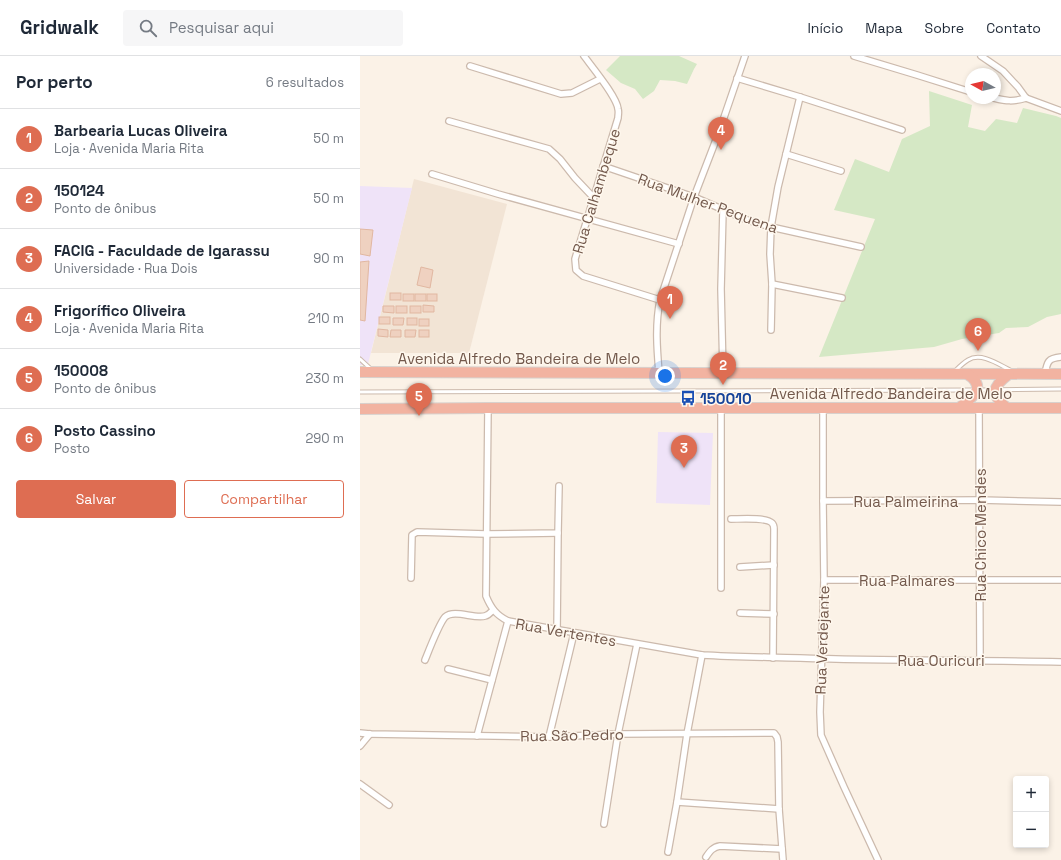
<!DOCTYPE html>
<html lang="pt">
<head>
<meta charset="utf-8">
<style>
	body { margin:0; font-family:"Space Grotesk",sans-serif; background:#f6f6f7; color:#1f2937 }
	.controls { position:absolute; right:12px; bottom:12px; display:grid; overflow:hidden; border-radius:4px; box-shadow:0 2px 6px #0003 }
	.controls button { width:36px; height:36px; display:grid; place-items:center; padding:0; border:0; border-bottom:1px solid #e0e1e3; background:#fff; color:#1f2937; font:20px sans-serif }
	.compass { position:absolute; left:605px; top:12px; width:36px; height:36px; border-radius:50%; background:#fff; box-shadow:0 2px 6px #0003; rotate:278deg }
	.you { position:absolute; left:305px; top:320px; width:14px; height:14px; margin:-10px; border:3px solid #fff; border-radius:50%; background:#1a73e8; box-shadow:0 0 0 6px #1a73e833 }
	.badge { display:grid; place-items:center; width:26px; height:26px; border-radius:50%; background:#de6d52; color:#fff; font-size:13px; font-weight:700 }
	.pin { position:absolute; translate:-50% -33px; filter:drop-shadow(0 1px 2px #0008) }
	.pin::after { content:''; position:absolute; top:21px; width:14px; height:12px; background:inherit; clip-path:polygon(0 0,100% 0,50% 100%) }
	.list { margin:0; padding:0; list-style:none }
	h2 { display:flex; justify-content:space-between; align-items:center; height:52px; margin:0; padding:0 16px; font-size:17px }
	h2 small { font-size:13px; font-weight:400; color:#747a83 }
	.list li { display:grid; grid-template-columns:26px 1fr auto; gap:12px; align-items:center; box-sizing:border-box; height:60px; padding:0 16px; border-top:1px solid #e0e1e3 }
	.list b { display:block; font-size:15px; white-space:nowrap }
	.list p { margin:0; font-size:13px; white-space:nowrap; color:#747a83 }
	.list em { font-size:13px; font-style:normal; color:#747a83 }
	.actions { display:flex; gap:8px; padding:12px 16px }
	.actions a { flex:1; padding:9px 0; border:1px solid #de6d52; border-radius:4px; text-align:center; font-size:14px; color:#de6d52 }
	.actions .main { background:#de6d52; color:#fff }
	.icon { flex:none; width:22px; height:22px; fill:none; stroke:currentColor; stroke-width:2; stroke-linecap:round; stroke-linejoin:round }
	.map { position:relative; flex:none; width:701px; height:804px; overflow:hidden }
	header { display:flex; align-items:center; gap:24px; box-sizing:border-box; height:56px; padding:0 20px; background:#fff; border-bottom:1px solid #e0e1e3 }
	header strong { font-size:19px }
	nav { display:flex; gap:22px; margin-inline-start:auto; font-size:14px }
	.search { width:280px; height:36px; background:#f6f6f7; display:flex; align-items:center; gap:10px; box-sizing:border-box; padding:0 14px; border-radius:4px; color:#747a83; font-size:15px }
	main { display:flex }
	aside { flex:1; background:#fff }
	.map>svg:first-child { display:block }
	.residential { fill:#f2e4d5 }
	.education { fill:#efe3f8 }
	.green { fill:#d5e8c5 }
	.building { fill:#efd1c0; stroke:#e1b7a1 }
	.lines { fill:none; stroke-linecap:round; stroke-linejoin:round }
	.lane-casing { stroke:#ccbaad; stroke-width:5 }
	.street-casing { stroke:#ccbaad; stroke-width:8 }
	.highway-casing { stroke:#d8d1cd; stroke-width:12 }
	.lane { stroke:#fff; stroke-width:3 }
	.street { stroke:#fff; stroke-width:5.5 }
	.highway { stroke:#f2b3a1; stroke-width:10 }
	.labels { text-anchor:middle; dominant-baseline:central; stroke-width:3; stroke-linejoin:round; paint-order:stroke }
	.street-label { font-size:15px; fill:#73594c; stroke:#fef7ed }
	.transit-label { font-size:15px; font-weight:bold; fill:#164399; stroke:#fef7ed; text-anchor:start }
</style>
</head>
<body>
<header>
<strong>Gridwalk</strong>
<div class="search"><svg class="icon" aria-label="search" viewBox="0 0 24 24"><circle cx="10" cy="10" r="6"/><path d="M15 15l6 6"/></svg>Pesquisar aqui</div>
<nav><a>Início</a><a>Mapa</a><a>Sobre</a><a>Contato</a></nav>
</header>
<main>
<aside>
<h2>Por perto<small>6 resultados</small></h2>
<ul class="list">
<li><span class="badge">1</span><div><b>Barbearia Lucas Oliveira</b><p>Loja · Avenida Maria Rita</p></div><em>50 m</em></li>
<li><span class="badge">2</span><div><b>150124</b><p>Ponto de ônibus</p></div><em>50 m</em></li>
<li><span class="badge">3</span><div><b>FACIG - Faculdade de Igarassu</b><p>Universidade · Rua Dois</p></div><em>90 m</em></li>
<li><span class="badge">4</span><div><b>Frigorífico Oliveira</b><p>Loja · Avenida Maria Rita</p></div><em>210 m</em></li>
<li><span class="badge">5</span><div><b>150008</b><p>Ponto de ônibus</p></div><em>230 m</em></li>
<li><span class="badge">6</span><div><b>Posto Cassino</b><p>Posto</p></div><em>290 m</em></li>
</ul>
<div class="actions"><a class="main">Salvar</a><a>Compartilhar</a></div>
</aside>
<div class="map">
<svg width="701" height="804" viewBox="0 0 701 804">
	<rect width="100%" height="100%" fill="#fbf2e7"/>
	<!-- residential -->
	<path class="residential" d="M54,123L147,148L109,297H11Z"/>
	<!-- education -->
	<g class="education">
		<path d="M0,130L52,132L8,308L6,309H0Z"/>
		<path d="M298,376L353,377L350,449L296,447Z"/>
	</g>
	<!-- green -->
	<g class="green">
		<path d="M260,0H319L337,8L334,13L327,28L315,25L300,24L294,35L283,43L275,33L261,27L246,14Z"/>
		<path d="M569,35L612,49L608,71L625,75L636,63L657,67L663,52L696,60L701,62V258L687,261L668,271L646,272L639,277L602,283L574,291L459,301L515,163L474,154L495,103L529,116L542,83L570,70Z"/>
	</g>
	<!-- building -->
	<g class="building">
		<path d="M0,173L13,174L10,200L0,198Z"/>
		<path d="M9,205L5,265L0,264V206Z"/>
		<path d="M61,211L73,214L70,232L57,229Z"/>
		<rect x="30" y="237" width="11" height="7"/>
		<rect x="43" y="238" width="11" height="7"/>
		<rect x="55" y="238" width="11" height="7"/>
		<rect x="67" y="238" width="10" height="7"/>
		<path d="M63,249L74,250V256H63Z"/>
		<path d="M23,250H34V257L23,256Z"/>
		<rect x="36" y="250" width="11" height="7"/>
		<rect x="50" y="250" width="11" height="7"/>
		<rect x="19" y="261" width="11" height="7"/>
		<path d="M33,262H44L43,269H33Z"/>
		<rect x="47" y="262" width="10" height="7"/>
		<rect x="59" y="263" width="10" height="7"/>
		<path d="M18,273L28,274V281L18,280Z"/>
		<path d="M31,274H41V281H30Z"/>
		<path d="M45,274H56L55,281H45Z"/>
		<rect x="59" y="274" width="10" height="7"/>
	</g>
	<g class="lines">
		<!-- lane casing -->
		<g class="lane-casing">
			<g id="lane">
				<path d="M0,303L12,314"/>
				<path d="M595,315C599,311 603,307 608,304C621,296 638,308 650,314"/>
				<path d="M619,334L701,333"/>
				<path d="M0,336L613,334"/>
			</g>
		</g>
		<!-- street casing -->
		<g class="street-casing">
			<g id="street">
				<path d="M224,0C232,11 257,41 258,53C259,56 258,59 258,62L215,203L216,214L223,220L300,244"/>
				<path d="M494,0L557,19L611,36"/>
				<path d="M621,0L643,15L658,31L666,42"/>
				<path d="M110,10L201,38L212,37L240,23"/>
				<path d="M377,22L440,41L542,74"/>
				<path d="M634,42C646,45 653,46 666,42"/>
				<path d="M666,42L701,55"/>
				<path d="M89,65L189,93L200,103L215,122L233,141"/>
				<path d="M426,98L481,115"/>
				<path d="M243,110L334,141L387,164L411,171L501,191"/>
				<path d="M72,118L138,138L319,188"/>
				<path d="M412,228L482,242"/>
				<path d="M411,274L412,228L410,198L411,171L418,131L440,41"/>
				<path d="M299,317C297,293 295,269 300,244L334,141L359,76L385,0"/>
				<path d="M363,317L361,233L363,154"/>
				<path d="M685,318C687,306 688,302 701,301"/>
				<path d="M128,352L126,540C131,552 136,559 148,565L342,599C375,601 407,601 440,602C527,605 614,604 701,606"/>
				<path d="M463,352V445L464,524L460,656L461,679L484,731L518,804"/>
				<path d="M619,352L620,605"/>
				<path d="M463,445L620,444L701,446"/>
				<path d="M371,463C380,463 406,461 412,467C414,469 414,470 414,473L413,602"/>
				<path d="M380,511L414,509"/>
				<path d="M51,522L52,479L57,476L126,478L198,477L199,430"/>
				<path d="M464,524H701"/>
				<path d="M361,532V352"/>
				<path d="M380,557L414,558"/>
				<path d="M197,575L198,477"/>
				<path d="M65,604C69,594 79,568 85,561C94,553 114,563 125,560C129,559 131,556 133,554"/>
				<path d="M88,613L132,624"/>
				<path d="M0,677L10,678L189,681L258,678L414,677L417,681L418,686L419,753L423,804"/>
				<path d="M117,680L148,565"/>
				<path d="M189,681L214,577"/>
				<path d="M0,690L10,678"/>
				<path d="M0,728L29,749"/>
				<path d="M317,746L419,753"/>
				<path d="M244,768L258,678L277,588"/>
				<path d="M308,796L317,746L327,678L342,599"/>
				<path d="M346,801C350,795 353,791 360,790L422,793"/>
			</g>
		</g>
		<!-- highway casing -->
		<g class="highway-casing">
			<g id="highway">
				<path d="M0,316L701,318"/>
				<path d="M599,352C612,342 628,331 607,318"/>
				<path d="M647,352C630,338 632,331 649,318"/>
				<path d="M0,353L128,352H701"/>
			</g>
		</g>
		<!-- lane -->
		<use href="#lane" class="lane"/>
		<!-- street -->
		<use href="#street" class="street"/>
		<!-- highway -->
		<use href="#highway" class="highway"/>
	</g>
	<!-- icons -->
	<defs>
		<g id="bus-bare" transform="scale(1.2)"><path d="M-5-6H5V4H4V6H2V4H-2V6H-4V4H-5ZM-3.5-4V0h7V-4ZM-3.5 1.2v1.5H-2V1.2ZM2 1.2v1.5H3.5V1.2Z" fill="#1a4fb4" stroke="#fef7ed" stroke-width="2.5" paint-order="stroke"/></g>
	</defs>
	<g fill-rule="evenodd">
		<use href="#bus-bare" x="328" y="342"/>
	</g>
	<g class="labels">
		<!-- street labels -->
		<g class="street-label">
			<text transform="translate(236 135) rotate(-73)">Rua Calhambeque</text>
			<text transform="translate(348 147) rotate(20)">Rua Mulher Pequena</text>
			<text x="159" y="302">Avenida Alfredo Bandeira de Melo</text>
			<text x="531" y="337">Avenida Alfredo Bandeira de Melo</text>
			<text x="546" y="445">Rua Palmeirina</text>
			<text transform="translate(620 479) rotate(-90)">Rua Chico Mendes</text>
			<text x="547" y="524">Rua Palmares</text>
			<text transform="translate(206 576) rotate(10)">Rua Vertentes</text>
			<text transform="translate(462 584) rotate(-88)">Rua Verdejante</text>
			<text x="581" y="604">Rua Ouricuri</text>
			<text transform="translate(212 679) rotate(-1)">Rua São Pedro</text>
		</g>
		<!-- transit labels -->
		<g class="transit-label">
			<text x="340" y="342">150010</text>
		</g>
	</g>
</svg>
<div class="controls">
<button>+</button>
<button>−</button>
</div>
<svg class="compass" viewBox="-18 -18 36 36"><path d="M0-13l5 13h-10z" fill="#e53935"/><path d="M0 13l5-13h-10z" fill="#747a83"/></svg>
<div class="you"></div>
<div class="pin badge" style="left:310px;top:263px">1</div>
<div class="pin badge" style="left:363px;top:329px">2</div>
<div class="pin badge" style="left:324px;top:412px">3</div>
<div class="pin badge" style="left:361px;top:94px">4</div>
<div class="pin badge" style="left:59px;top:360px">5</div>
<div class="pin badge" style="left:618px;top:295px">6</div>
</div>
</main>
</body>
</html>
